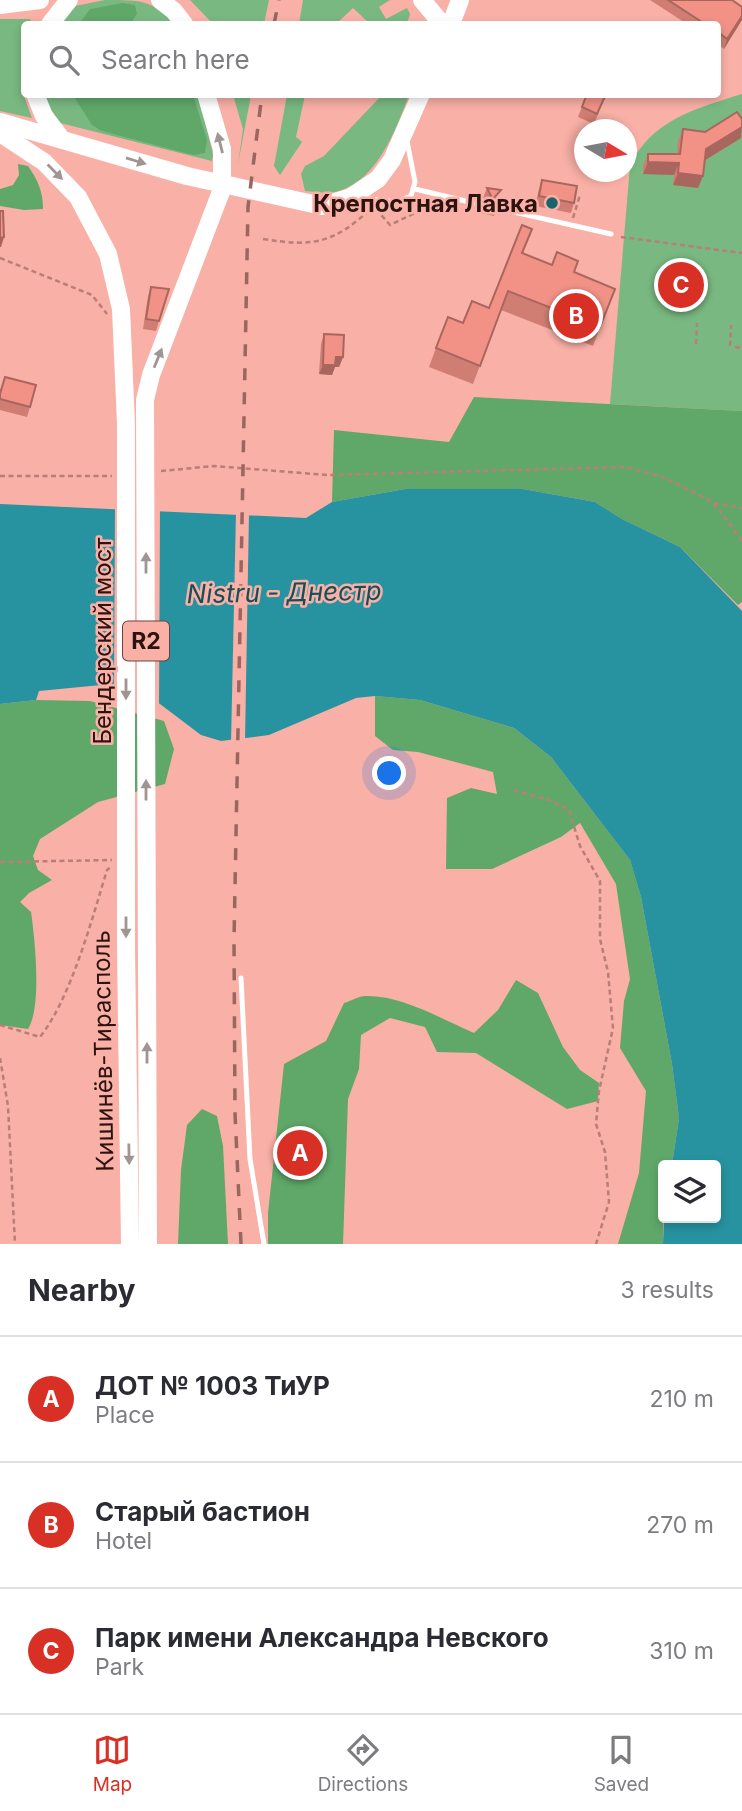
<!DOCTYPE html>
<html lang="en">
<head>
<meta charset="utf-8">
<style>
	body { margin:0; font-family:Inter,sans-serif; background:#f7f7f7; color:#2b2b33 }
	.controls { position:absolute; right:21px; bottom:21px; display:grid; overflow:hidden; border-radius:7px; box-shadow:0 4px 10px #0003 }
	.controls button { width:63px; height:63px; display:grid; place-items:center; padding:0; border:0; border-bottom:2px solid #e1e1e2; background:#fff; color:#2b2b33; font:35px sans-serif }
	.compass { position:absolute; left:574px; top:119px; width:63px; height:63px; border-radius:50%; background:#fff; box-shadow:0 4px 10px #0003; rotate:100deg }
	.you { position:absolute; left:390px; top:774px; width:24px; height:24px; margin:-18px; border:5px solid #fff; border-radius:50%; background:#1a73e8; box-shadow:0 0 0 10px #1a73e833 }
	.badge { display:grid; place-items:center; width:46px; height:46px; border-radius:50%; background:#d93025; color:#fff; font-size:23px; font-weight:700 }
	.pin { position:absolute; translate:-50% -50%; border:4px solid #fff; box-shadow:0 2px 7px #0006 }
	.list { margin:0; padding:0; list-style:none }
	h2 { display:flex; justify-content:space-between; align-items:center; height:91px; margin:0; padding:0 28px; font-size:30px }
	h2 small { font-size:23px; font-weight:400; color:#7c7c81 }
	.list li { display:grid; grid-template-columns:46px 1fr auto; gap:21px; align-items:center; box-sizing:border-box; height:126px; padding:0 28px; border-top:2px solid #e1e1e2 }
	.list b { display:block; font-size:26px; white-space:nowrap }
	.list p { margin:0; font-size:23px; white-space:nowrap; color:#7c7c81 }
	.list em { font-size:23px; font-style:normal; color:#7c7c81 }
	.icon { flex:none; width:38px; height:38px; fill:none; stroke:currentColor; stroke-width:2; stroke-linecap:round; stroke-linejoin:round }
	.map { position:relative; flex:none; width:742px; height:1244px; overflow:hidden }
	.search { position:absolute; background:#fff; box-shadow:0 4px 10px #0003; left:21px; right:21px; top:21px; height:77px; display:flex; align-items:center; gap:18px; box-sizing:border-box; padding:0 24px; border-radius:7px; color:#7c7c81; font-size:26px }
	.sheet { height:469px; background:#fff }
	nav { display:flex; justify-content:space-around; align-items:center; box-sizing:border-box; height:98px; border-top:2px solid #e1e1e2; background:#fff; font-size:19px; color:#7c7c81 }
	nav a { display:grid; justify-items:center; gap:4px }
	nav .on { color:#d93025 }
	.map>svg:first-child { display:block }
	.green { fill:#79b881 }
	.forest { fill:#5fa869 }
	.water { fill:#2793a0 }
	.pier { fill:#f9b0a6 }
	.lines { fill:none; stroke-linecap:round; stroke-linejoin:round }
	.path { stroke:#b97e77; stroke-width:2.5; stroke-dasharray:5 3.5; stroke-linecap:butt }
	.service { stroke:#fff; stroke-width:5 }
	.primary { stroke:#fff; stroke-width:18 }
	.rail { stroke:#996660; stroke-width:3.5; stroke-dasharray:12 12; stroke-linecap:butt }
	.wall { fill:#d07e73 }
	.shaded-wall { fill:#a9665e }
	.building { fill:#f29286; stroke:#a9665e; stroke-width:2 }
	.oneway { fill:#a09593 }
	.poi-dot { fill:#19656f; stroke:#f9b0a6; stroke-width:2.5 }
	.labels { text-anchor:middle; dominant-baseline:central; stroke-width:5; stroke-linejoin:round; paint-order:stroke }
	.shield { fill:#f9b0a6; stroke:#6a423d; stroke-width:2 }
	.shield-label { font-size:23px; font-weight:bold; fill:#2d1310 }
	.poi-label { font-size:24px; font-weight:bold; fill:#2d1310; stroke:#f9b0a6; text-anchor:end }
	.street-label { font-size:24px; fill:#2d1310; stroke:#f9b0a6 }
	.water-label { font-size:26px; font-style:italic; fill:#155058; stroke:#f9b0a6 }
</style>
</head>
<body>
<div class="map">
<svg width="742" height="1244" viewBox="0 0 742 1244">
	<rect width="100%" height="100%" fill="#f9b0a6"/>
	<!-- green -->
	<g class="green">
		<path d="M105,0C144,0 149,0 176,24H57L75,6Z"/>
		<path d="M190,0H269L264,24H213Z"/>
		<path d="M303,0H390L379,7L386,19L407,8L410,14L407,24H370L353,8L336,24H299Z"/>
		<path d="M0,19H30L33,24H24L22,91L32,118L0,111Z"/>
		<path d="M742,94V411L610,404L630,166C651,120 697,108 742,94Z"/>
		<path d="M41,95H199L213,155L212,161L60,123Z"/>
		<path d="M233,95H251L238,164L243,129Z"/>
		<path d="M287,95H305L296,137L302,142L280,175L274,166Z"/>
		<path d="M382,95H409C396,129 378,179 339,191C329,194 316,192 305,191L301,174L305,166L324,156Z"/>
	</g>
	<!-- forest -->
	<g class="forest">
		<path d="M123,3L135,5L137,14L130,24H79L90,9Z"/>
		<path d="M73,95H193L207,140L205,153L193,155L102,131L92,125Z"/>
		<path d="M18,164L28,166C38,180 43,192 43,209L24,210L0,206V189L13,185L19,175Z"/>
		<path d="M474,397L742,411V602L738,605L680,547L622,519L595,502L523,489H405L332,502L334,430L449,442Z"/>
		<path d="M375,696L420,700L514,728L551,757L630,860L641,897L672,1064L679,1118L672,1165H663V1244H618L639,1173L646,1091L620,1048L624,1001L630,979L616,884L580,823L561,837L492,869H446L447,798L471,788L497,794L493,772L418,752L393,750L375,736Z"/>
		<path d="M36,700L90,701L164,721L174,749L165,784L98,802L40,839L33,856L38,870L52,880L29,893L20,902L31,912C35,940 42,1007 28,1029L0,1025V704Z"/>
		<path d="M516,980L538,993L563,1047L580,1070L599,1083L598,1101L567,1109L476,1053L437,1052L425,1027L390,1018L361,1035L359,1069L348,1099L343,1244H268V1213L284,1064L326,1041L344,1003C351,1001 359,996 365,996C402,995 441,1019 474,1033L498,1010Z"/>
		<path d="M202,1109L217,1116L223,1146L228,1244H178L181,1170L187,1125Z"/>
	</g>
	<!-- water -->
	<path class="water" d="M405,489H523L595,502L622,519L680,547L742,611V1244H663L664,1218H716V1165H672L679,1118L672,1064L641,897L630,860L551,757L514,728L420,700L375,696L356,698L269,735L221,741L201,735L160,704L122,683L39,691L36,700L0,704V504L306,518L332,502Z"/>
	<!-- pier -->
	<g class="pier">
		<path d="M115,508L160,509L159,708L121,686H114Z"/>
		<path d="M236,512H249L245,741L231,743Z"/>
	</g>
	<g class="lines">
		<!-- path -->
		<g class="path">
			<path d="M376,209L390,225L415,213"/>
			<path d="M573,218L580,195"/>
			<path d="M621,237L742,253"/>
			<path d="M263,239C314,247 333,244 373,207"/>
			<path d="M0,258L92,295L107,314"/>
			<path d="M696,344L697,323"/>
			<path d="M730,346L731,325"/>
			<path d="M735,347L742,348"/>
			<path d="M161,471L214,466L327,475L625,467L663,477L713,502L742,541"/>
			<path d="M0,476H112"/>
			<path d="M714,503L742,508"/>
			<path d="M514,790L552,801L569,810L580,846L600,881V939L608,972L613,1028L599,1091L596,1124L605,1152L609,1202L596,1244"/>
			<path d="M0,862L112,860"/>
			<path d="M0,1025L40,1037C71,998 92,919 107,870L111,867"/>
			<path d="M0,1058L8,1106L15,1244"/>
		</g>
		<!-- service -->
		<g class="service">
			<path d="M415,189L482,205"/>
			<path d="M361,198L396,202L411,196L415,182L407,141"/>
			<path d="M496,208L611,234"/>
			<path d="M241,978L250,1159L264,1244"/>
		</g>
		<!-- primary -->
		<g class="primary">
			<path d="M160,0L174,11L184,24"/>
			<path d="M422,0L442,24"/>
			<path d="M0,5L40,0"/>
			<path d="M50,24L69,0"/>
			<path d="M451,24L460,0"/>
			<path d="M35,94L44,116L60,137"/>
			<path d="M0,122L187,176L322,206L351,197L378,179L392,160L421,94"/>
			<path d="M0,133L44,162L78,197L108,254L121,309L126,424V946L130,1244"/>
			<path d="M148,1244L145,400L151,375L222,189V149L206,94"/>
		</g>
		<!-- rail -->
		<g class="rail">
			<path d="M274,24L279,0"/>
			<path d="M241,1244L235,1113L234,940L248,207L262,94"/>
		</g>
	</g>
	<!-- wall -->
	<g class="wall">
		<path d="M650,0H732L742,7L724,49L718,44V24H687Z"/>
		<path d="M587,94H606L594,124L578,117Z"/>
		<path d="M683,129L741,138L705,160L703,176L698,188L673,185L674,175L643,174V166L648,154H677L678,141Z"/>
		<path d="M542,180L574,203L571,213L535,206L539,189Z"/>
		<path d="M487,188L497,200L496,202L498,206L494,216L480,213L485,201L483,198Z"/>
		<path d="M523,254L615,289L593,346L501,310L473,384L429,367L436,348L463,323L489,308Z"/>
		<path d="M151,287L159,321L156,331L143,329L148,296Z"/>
		<path d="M324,334L343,357L339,367H335L332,375L319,374L321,344Z"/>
		<path d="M5,377L30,407L27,417L0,410V390Z"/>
	</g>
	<!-- shaded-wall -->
	<g class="shaded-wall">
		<path d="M742,16V20L724,49L727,39Z"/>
		<path d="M742,127L741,138L702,162L706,149Z"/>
		<path d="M648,162L679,163L674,175L643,174Z"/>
		<path d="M678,173L703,176L698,188L673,185Z"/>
		<path d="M4,237L1,247H0V238Z"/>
		<path d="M336,357H343L339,367H335L332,375L319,374L323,365Z"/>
	</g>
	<!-- building -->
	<g class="building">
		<path d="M668,0H732L742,7V16L727,39L718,32V24H705Z"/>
		<path d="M587,94H606L597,114L582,107Z"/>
		<path d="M737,112L742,119V127L706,149L703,176L678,173L679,163L648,162V154H680L683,129L705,132Z"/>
		<path d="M542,180L577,186L574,203L539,196Z"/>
		<path d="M487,188L501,190L494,198L498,206L483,203L491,196Z"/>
		<path d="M0,211H3L4,237L0,238Z"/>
		<path d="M522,225L532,229L522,253L552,265L557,252L578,261L574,272L615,289L600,327L508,291L480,366L436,348L448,317L463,323L472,301L489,308Z"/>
		<path d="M151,287L169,289L159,321L146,319Z"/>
		<path d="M324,334L344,335L343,357H336L335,365H323Z"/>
		<path d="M5,377L36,385L30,407L0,399V394Z"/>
	</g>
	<!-- one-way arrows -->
	<defs><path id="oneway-solid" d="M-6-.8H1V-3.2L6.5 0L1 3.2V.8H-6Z" transform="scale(1.75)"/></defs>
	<g class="oneway">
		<use href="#oneway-solid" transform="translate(220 143) rotate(-104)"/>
		<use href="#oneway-solid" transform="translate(136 161) rotate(17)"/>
		<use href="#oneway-solid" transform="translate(55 172) rotate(45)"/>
		<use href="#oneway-solid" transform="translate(158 358) rotate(-68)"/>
		<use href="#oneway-solid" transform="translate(146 563) rotate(-90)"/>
		<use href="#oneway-solid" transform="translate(126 689) rotate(90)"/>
		<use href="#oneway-solid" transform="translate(146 790) rotate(-90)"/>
		<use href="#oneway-solid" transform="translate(126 927) rotate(90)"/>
		<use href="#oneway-solid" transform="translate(147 1053) rotate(-90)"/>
		<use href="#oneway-solid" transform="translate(129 1154) rotate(89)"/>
	</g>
	<!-- markers -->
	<circle class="poi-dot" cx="552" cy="203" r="7"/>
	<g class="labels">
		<!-- shield labels -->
		<rect class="shield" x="123" y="621.5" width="46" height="39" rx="5"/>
		<g class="shield-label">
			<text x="146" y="641">R2</text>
		</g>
		<!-- poi labels -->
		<g class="poi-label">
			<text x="538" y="203">Крепостная Лавка</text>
		</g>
		<!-- street labels -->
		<g class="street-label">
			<text transform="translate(102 641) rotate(-90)">Бендерский мост</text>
			<text transform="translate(103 1051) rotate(-91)">Кишинёв-Тирасполь</text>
		</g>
		<!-- water labels -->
		<g class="water-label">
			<text transform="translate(284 592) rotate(-1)">Nistru - Днестр</text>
		</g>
	</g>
</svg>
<div class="controls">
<button><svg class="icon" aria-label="layers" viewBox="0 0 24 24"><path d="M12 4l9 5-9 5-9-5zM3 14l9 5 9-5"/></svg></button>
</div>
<svg class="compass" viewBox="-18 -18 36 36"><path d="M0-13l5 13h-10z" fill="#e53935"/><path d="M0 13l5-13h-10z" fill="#7c7c81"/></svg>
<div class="you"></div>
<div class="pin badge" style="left:300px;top:1153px">A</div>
<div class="pin badge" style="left:576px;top:316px">B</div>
<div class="pin badge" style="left:681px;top:285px">C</div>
<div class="search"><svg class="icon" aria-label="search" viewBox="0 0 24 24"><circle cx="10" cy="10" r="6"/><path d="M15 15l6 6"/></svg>Search here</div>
</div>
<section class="sheet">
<h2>Nearby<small>3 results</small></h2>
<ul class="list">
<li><span class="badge">A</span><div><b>ДОТ № 1003 ТиУР</b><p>Place</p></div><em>210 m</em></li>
<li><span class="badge">B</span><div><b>Старый бастион</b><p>Hotel</p></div><em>270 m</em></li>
<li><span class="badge">C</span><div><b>Парк имени Александра Невского</b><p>Park</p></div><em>310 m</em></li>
</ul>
</section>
<nav>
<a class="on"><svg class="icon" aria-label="map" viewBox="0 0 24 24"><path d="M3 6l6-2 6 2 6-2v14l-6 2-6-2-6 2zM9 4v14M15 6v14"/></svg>Map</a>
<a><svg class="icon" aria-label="directions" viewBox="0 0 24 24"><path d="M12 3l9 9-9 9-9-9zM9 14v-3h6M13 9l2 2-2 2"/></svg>Directions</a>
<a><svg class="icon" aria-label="saved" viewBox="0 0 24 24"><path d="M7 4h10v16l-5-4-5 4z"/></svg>Saved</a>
</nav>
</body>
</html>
